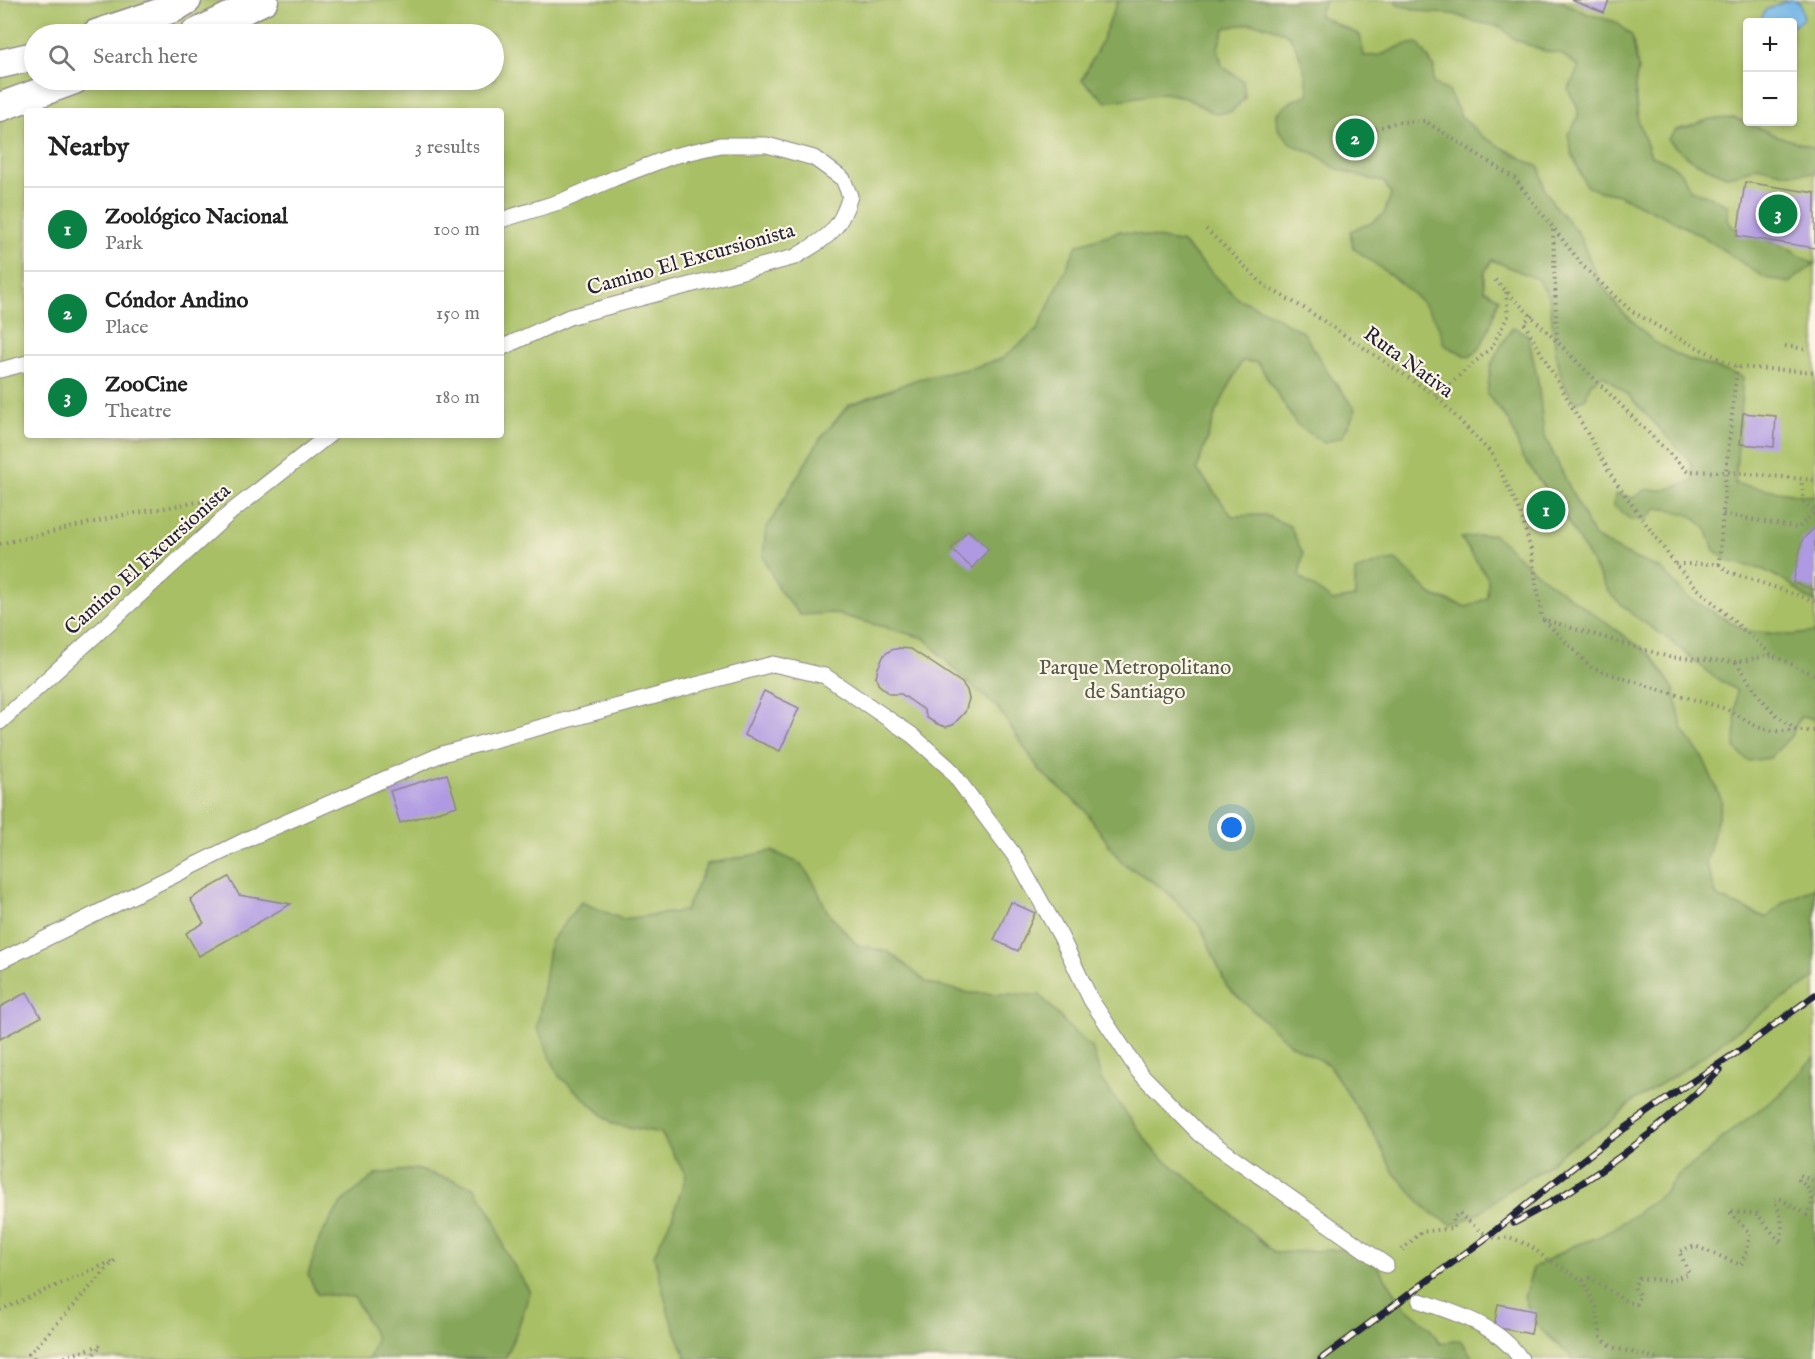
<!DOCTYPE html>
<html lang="en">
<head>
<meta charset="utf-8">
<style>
	body { margin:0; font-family:"IM FELL English",serif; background:#f6f6f6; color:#222 }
	.controls { position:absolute; right:18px; top:18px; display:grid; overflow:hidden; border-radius:6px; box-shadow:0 3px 9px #0003 }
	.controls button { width:54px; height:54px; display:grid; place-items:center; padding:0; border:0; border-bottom:2px solid #e0e0e0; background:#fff; color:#222; font:30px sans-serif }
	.you { position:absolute; left:1232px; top:828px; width:21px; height:21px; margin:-15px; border:4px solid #fff; border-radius:50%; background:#1a73e8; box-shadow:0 0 0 9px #1a73e833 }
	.badge { display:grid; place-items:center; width:39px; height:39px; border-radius:50%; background:#0b8043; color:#fff; font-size:20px; font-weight:700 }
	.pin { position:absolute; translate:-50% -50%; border:3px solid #fff; box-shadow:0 2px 6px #0006 }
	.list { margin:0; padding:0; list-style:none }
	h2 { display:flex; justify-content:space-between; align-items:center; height:78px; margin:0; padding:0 24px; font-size:26px }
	h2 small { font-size:20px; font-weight:400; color:#767676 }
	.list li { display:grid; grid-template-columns:39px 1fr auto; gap:18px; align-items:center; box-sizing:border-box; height:84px; padding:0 24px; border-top:2px solid #e0e0e0 }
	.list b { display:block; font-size:22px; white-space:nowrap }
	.list p { margin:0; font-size:20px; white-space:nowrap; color:#767676 }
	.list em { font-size:20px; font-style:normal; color:#767676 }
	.icon { flex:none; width:33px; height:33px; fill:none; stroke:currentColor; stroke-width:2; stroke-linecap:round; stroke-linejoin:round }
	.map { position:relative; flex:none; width:1815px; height:1359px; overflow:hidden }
	.search { position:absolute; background:#fff; box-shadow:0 3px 9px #0003; left:24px; top:24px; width:480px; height:66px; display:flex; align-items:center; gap:15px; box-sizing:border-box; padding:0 21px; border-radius:33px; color:#767676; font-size:22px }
	.panel { position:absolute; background:#fff; box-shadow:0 3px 9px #0003; left:24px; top:108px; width:480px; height:330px; border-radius:6px }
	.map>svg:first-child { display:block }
	.green { fill:#a8bf65; stroke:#657050; stroke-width:1.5; fill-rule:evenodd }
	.forest { fill:#86a65a; stroke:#54644a; stroke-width:1.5 }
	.water { fill:#72b5e7; stroke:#4a6c91; stroke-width:1.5 }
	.building { fill:#af99e3 }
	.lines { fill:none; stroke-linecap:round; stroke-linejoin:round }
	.lane-casing { stroke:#8c8484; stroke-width:17 }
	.street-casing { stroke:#8c8484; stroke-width:31 }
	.path { stroke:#8c8484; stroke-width:4; stroke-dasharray:1.5 4.5; stroke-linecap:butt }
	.lane { stroke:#fff; stroke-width:15 }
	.street { stroke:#fff; stroke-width:28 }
	.rail-casing { stroke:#22223b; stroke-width:7 }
	.rail { stroke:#fcf5e5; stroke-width:4.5; stroke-dasharray:14; stroke-linecap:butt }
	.labels { text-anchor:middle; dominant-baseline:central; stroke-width:4.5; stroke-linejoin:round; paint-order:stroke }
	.street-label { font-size:21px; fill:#22223b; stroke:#fcf5e5 }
	.park-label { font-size:21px; fill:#51594a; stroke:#fcf5e5 }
</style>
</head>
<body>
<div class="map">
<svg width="1815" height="1359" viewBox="0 0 1815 1359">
	<rect width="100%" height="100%" fill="#fcf5e5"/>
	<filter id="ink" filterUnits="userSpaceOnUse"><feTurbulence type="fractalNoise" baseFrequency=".0167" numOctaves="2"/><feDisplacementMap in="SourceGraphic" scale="12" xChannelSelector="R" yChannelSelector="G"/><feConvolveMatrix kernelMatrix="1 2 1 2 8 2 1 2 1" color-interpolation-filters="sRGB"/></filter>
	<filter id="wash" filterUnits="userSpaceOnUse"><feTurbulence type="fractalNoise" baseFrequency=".008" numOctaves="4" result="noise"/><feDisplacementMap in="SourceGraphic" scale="24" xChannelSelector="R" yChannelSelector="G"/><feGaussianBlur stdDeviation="1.35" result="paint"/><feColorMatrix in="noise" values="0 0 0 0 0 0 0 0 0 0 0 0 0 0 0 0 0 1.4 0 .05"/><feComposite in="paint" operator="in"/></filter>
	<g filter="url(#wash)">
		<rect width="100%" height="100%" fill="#f6e6cd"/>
		<!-- green -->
		<path class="green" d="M0,0H1815V1359H0ZM1748,22H1792V122H1748ZM34,34H494V80H34ZM27,111H501V435H27Z"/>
		<!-- forest -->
		<g class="forest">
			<path d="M1118,0H1326L1318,15L1360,35L1364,56L1381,55L1403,45L1418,43L1434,67L1433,83L1448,91L1461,116L1483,137L1540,168L1544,188L1554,205L1578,233L1599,281L1619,308L1654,342L1682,357L1743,377L1735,484L1815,497V602L1805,597L1789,583L1764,570L1728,561L1714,550L1706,528L1692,516L1673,510L1657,508L1646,519L1631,520L1614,506L1615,494L1633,498L1645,490H1665L1693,481L1691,462L1628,395L1603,375L1590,384L1586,398L1575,403L1564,385L1557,362L1549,296L1537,279L1492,260L1484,274V289L1499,298L1490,326L1480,348L1469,357L1444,345C1442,338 1441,329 1437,323C1423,296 1378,266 1353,248L1350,231L1369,224L1384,214L1391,194L1384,182L1361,177L1335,168L1316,154L1293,145L1278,129L1277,113L1292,101L1309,94C1307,78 1299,42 1285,33C1276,28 1259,23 1248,24C1241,24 1232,27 1225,28L1218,47L1222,66L1243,81L1245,98L1232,111L1216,114L1184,97L1164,93L1106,102L1082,80L1101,42Z"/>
			<path d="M1396,0H1558L1588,14L1616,22L1632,36L1638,68L1635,87L1638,120L1651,156C1671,163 1682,168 1690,190L1707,195L1728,206L1727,220L1734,228L1785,247L1814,264L1789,283L1765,278L1702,236L1668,218L1619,195L1599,191L1586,186L1572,154L1568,134C1583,114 1580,110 1568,90L1579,67L1561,54L1542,50L1514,39L1501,27L1472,21L1454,14L1432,13L1397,5Z"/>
			<path d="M1735,118L1775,135L1815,148V173H1786L1757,166L1738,174L1726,176L1695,162L1675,147L1668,139L1676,130L1688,127L1710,119Z"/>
			<path d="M1120,231L1183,243L1237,298L1269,313L1304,333L1328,373L1356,410L1342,437L1324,443L1296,424L1258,363L1242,361L1217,410L1197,469L1232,516L1265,515L1290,526L1303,554L1299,576L1333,601L1355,597V571L1380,562L1396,560L1415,578L1431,595L1467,607L1487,598L1488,578L1461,538L1493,534L1539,575L1651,655L1674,689L1682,729L1704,760L1722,801L1706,863L1717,897L1767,918L1784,902L1815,887V978L1740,1028L1693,1064L1632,1102L1605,1127L1565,1150L1545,1168L1508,1191L1474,1216L1452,1225L1428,1211L1394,1173L1374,1134L1329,1065L1290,1044L1227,987L1201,927L1164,889L1121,862L1084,809L1041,772L997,707L965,680L924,638L833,613L800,615L779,590L763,556L766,529L820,439L849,405L918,379L972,368L1003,358L1037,330L1077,245Z"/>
			<path d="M1513,327L1528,335L1538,381L1544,435L1594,537L1636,559L1661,569L1687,597L1746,631L1792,635L1815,632V719L1800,717L1791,736L1770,758L1748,761L1735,749L1736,690L1714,677L1667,638L1632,614L1610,594L1565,517L1522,456L1510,422L1487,394L1491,365L1503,342Z"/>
			<path d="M772,851L801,864L815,884L827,911L857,945L889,952L928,983L969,993L1040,995L1070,1028L1092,1048L1102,1081L1155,1152L1221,1204L1274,1253L1349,1249L1378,1267L1404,1306L1429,1327L1440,1343L1460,1340L1474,1359H687L669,1315L654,1255L673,1215L686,1175L661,1133L613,1124L559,1076L537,1028L550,942L581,902L622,919L685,911L707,864Z"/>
			<path d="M1815,1056V1359H1574L1534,1323L1524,1297L1533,1268L1573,1246L1601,1236L1630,1218L1664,1193L1678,1175L1705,1155L1728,1133L1781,1094Z"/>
			<path d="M416,1169L475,1187L495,1220L505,1251L530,1292L517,1331L505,1359H369L376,1338L354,1297L317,1294L308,1275L320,1237L342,1202L377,1174Z"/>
		</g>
		<!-- water -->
		<path class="water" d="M1789,0H1794L1800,3L1804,18L1793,27L1792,22H1761L1760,21L1765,10Z"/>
		<g id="blocks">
			<!-- building -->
			<g class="building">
				<path d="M1571,0H1609L1604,13Z"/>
				<path d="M1745,182L1815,193V248L1737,236Z"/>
				<path d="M1743,413L1776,416L1774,447L1740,444Z"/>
				<path d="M1815,527V590L1793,583L1802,540Z"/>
				<path d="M968,530L989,549L972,568L951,549Z"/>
				<path d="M900,648L911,649L962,683L967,690L969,699L965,712L953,725L946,727L937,724L927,718L924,710L901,694H890L878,684L876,677L878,668L884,655L891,650Z"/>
				<path d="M764,691L799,708L780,751L744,735Z"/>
				<path d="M447,774L457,806L400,823L390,791Z"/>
				<path d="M229,877L239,895L291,904L199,956L186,933L204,923L190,899Z"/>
				<path d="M1011,902L1035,913L1018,951L994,940Z"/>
				<path d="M27,992L41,1017L0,1039V1007Z"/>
				<path d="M1498,1304L1535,1311L1531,1334L1494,1327Z"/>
			</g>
		</g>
	</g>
	<g filter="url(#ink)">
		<use href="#blocks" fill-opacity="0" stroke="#8c8484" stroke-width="1.5"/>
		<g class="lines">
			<!-- lane casing -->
			<g class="lane-casing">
				<g id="lane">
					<path d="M501,220L562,201L615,178L673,156L721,145H767L814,158L843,179L850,196C839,233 827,237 795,257L569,317L501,348"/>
					<path d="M0,370L27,363"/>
					<path d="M0,722L231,512L329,435"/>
					<path d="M0,961L252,837L442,754L773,664L825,676L912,735L949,768L1017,859L1061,937L1091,1000L1139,1072L1200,1134L1386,1265"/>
					<path d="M1420,1301C1458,1314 1497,1325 1521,1359"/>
				</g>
			</g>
			<!-- street casing -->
			<g class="street-casing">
				<g id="street">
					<path d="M96,34L174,8L187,0"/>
					<path d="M194,34L264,0"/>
					<path d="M0,64L34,56"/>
					<path d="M0,107L74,80"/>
				</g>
			</g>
			<!-- path -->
			<g class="path">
				<path d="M1364,132L1398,122L1425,121L1514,178L1584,267L1631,311L1680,339L1737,367L1815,372"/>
				<path d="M1206,229L1265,286L1307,310L1436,396L1492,454L1520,511L1531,550L1542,619L1669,657L1736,662L1772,655"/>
				<path d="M1553,230L1557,340"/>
				<path d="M1495,280L1687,471L1726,472L1815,480"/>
				<path d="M1532,315L1524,323L1613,478L1675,564L1697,588L1772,655L1815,675"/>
				<path d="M1785,346L1807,349"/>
				<path d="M1436,396L1491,348L1508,316L1506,292"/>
				<path d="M1723,514L1798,528L1815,512L1804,502L1801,479"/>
				<path d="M0,544L124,515L209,500"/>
				<path d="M1676,564H1719L1726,472L1737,367"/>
				<path d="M1719,564L1729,572L1815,601"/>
				<path d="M1544,620L1592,668L1648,686L1726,709L1758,727L1773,731H1815"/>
				<path d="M1736,662L1759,696L1775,714L1796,730"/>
				<path d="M1402,1250L1421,1232L1454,1228L1453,1218L1459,1213L1481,1232L1497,1239L1509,1237L1531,1246L1544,1257L1582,1280L1590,1278C1606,1285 1620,1302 1636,1304L1640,1296L1634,1287L1639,1278L1671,1281L1689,1273L1679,1251L1695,1246L1741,1265L1747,1251L1750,1233L1729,1211L1757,1214L1781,1243C1783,1223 1782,1217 1774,1200L1779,1198L1807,1215L1813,1201L1807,1187L1799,1180L1800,1175L1815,1182"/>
				<path d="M1582,1280L1596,1307L1601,1337L1612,1347L1658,1359"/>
				<path d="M0,1310L115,1260L29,1354L35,1359"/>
				<path d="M59,1359L101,1345L90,1359"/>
			</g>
			<!-- lane -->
			<use href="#lane" class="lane"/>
			<!-- street -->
			<use href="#street" class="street"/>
			<!-- rail casing -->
			<g class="rail-casing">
				<g id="rail">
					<path d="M1514,1223C1590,1183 1660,1131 1720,1070"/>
					<path d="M1321,1359L1490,1235L1548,1187L1607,1141L1672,1095L1739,1051L1815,995"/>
				</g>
			</g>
			<!-- rail -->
			<use href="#rail" class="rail"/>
		</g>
	</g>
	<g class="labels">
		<!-- street labels -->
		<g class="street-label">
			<text transform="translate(691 260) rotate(-16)">Camino El Excursionista</text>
			<text transform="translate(1408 363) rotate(36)">Ruta Nativa</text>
			<text transform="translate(148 560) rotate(-42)">Camino El Excursionista</text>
		</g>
		<!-- park labels -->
		<g class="park-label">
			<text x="1135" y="668">Parque Metropolitano<tspan x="1135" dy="24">de Santiago</tspan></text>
		</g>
	</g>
</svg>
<div class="controls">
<button>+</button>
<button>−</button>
</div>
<div class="you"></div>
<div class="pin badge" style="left:1546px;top:510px">1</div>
<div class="pin badge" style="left:1355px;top:138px">2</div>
<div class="pin badge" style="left:1778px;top:214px">3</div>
<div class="search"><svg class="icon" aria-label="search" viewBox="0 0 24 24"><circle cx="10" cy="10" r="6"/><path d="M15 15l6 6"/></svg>Search here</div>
<section class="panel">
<h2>Nearby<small>3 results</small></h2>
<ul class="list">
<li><span class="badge">1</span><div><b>Zoológico Nacional</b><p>Park</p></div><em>100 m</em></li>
<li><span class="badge">2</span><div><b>Cóndor Andino</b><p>Place</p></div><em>150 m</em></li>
<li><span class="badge">3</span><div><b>ZooCine</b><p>Theatre</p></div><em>180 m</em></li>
</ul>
</section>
</div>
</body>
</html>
